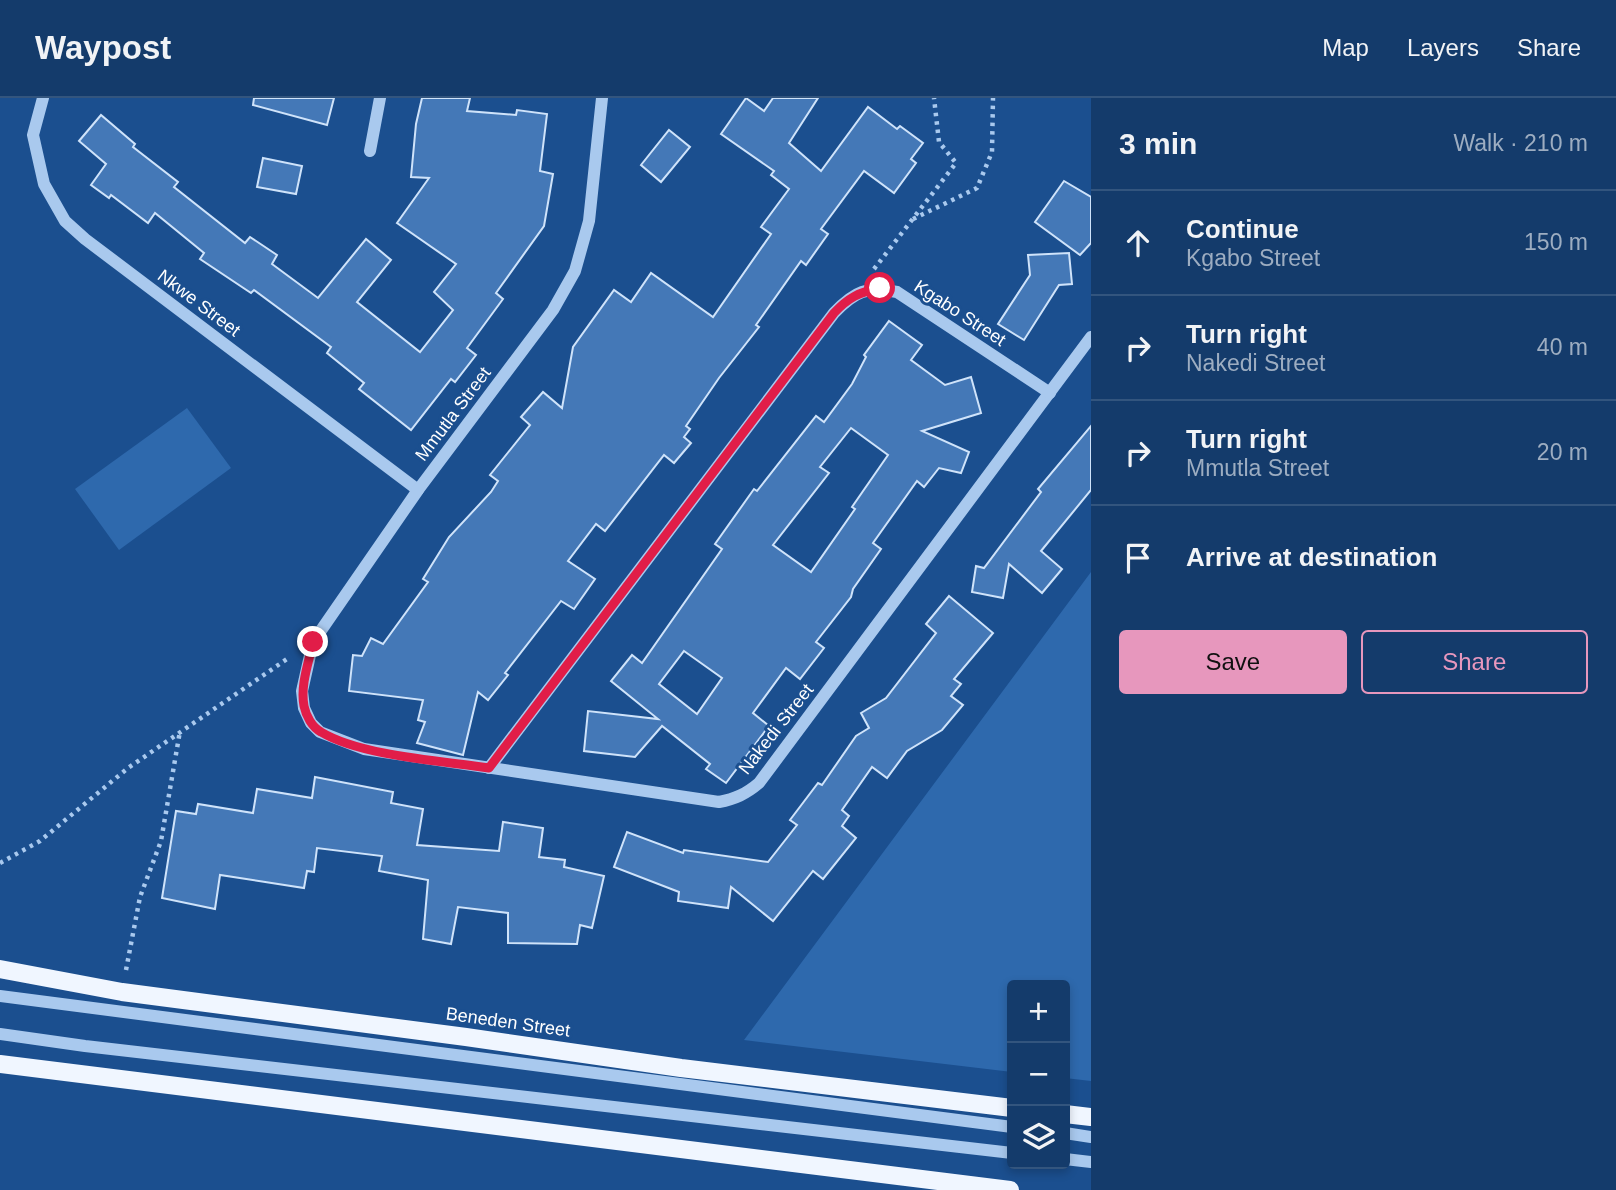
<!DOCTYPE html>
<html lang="en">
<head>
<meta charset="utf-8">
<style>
	body { margin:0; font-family:Arial,sans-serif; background:#214673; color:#f1f3f6 }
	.controls { position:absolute; right:21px; bottom:21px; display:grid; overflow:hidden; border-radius:7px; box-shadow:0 4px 10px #0003 }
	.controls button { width:63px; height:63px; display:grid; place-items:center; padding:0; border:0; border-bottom:2px solid #33557e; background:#143b6b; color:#f1f3f6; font:35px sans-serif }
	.stop { position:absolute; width:21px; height:21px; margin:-16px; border:5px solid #e11d48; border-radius:50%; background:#fff }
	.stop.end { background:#e11d48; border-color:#fff; box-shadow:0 2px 7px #0008 }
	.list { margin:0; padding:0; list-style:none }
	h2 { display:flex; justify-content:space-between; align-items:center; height:91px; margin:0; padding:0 28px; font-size:30px }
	h2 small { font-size:23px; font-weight:400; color:#9dadc1 }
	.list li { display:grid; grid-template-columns:46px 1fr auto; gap:21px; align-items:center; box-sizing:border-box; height:105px; padding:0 28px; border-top:2px solid #33557e }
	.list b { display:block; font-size:26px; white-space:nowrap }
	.list p { margin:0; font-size:23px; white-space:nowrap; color:#9dadc1 }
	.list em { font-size:23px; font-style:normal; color:#9dadc1 }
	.actions { display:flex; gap:14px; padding:21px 28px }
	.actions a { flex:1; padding:16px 0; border:2px solid #e797bd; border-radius:7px; text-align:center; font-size:24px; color:#e797bd }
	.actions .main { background:#e797bd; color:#111 }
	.icon { flex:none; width:38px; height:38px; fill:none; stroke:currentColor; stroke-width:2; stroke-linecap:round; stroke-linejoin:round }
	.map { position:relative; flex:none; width:1091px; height:1092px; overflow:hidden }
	header { display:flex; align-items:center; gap:42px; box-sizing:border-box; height:98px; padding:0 35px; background:#143b6b; border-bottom:2px solid #33557e }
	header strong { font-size:33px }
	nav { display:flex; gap:38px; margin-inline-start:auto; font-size:24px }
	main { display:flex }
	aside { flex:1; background:#143b6b }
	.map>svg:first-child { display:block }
	.green { fill:#2e69ad }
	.building { fill:#4478b7; stroke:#cfe3fa; stroke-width:2; fill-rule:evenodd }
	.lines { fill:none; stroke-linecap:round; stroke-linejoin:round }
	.path { stroke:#a9c9ee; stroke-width:4.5; stroke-dasharray:3.5 5; stroke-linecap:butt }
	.minor { stroke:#a9c9ee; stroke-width:12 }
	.major { stroke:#f0f6ff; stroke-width:18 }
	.route { stroke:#e11d48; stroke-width:9 }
	.labels { text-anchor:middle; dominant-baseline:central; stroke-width:6; stroke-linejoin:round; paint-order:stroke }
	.street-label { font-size:18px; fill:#fff; stroke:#1b4f8f }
</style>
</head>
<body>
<header>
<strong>Waypost</strong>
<nav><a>Map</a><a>Layers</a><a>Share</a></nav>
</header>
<main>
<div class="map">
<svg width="1091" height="1092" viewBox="0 0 1091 1092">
	<rect width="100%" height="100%" fill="#1b4f8f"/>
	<!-- green -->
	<g class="green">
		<path d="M187,310L231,370L119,452L75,391Z"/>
		<path d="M1091,474V983L1065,980V887H1012V974L744,942Z"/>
	</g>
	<!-- building -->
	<g class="building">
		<path d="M254,0H334L327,27L253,7Z"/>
		<path d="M422,0H470L467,13L516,17L517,12L547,16L540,73L553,76L544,128L496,195L503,201L467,250L476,257L455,284L451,281L411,332L359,291L364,285L327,255L331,249L254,192L251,195L200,161L204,155L155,115L148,125L111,97L109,100L91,87L106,66L79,43L101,17L135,46L133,49L178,84L174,89L245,145L250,139L277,157L272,166L318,200L366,141L391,162L357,204L420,254L453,212L434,194L456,166L397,125L429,80L411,79L416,26Z"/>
		<path d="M746,0L764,13L773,0H818L789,45L821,73L868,9L897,31L900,28L923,45L911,61L916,65L894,95L864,73L821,131L828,136L806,167L801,163L756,227L759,229L719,280L686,328L690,331L684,339L691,345L674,365L664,357L605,433L596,426L568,463L595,481L574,511L561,503L505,575L508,577L488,602L478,594L463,657L417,645L425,624L418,622L423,602L349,593L353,557L362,558L371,540L383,546L428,484L423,481L449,439L491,394L498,383L490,377L530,327L521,319L543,294L562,310L573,249L614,192L631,204L651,175L713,219L771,136L761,129L789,91L771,77L774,73L721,36Z"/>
		<path d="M669,32L690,49L661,84L641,67Z"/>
		<path d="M263,60L302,68L296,96L257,89Z"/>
		<path d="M1064,83L1091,99V145L1080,157L1035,124Z"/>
		<path d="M1069,155L1072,186L1059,187L1024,242L998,226L1030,177L1028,157Z"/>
		<path d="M889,223L922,247L911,262L945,287L971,279L981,315L922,333L969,354L961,375L939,370L924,389L917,383L873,445L881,451L853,491L851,499L816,544L824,550L800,581L786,570L753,615L769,628L726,685L706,671L710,666L662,628L635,659L584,653L588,613L658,621L611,583L632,557L642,565L722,451L715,446L754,391L757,393L816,318L824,324L852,286L866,259L864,257ZM851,330L888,357L852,409L855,411L811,474L773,447L829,375L820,369ZM684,553L722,580L697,616L659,586Z"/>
		<path d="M1091,328V392L1041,453L1062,471L1042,495L1009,466L1003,500L972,494L976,468L984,470L1041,394L1038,391Z"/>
		<path d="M949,498L993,535L954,581L961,586L951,598L963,607L942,632L907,653L887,680L872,669L842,712L849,718L842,728L856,740L823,781L813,773L773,823L731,789L728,810L678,803L679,794L614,769L627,734L683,755L684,752L768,764L797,727L790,722L818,685L822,687L856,638L869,630L861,615L886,600L936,535L926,526Z"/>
		<path d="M315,679L393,694L391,705L423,711L417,747L499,753L503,724L543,730L539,759L565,762L564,769L604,778L592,830L580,827L577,846L508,845V815L458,809L451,846L423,841L428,782L379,773L382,758L317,750L314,774L307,773L304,790L220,777L215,811L162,800L176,713L196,716L198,706L253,715L257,691L312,700Z"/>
	</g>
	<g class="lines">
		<!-- path -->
		<g class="path">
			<path d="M913,121L977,90L992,54L993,0"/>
			<path d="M874,171L956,65L939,44L934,0"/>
			<path d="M0,765L40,743L128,670L287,561"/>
			<path d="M126,872L140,799L161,743L180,633"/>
		</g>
		<!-- minor -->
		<g class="minor">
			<path d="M43,0L33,37L44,86L65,123L85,141L418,392"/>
			<path d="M602,0L589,123L575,173L553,212L418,392L313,544L302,593L304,610L311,625L320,634L364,651L719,704C735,701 746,696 759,685L1091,239"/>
			<path d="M370,53L380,0"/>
			<path d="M489,670L834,215C855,193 867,188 897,194L1050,295"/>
			<path d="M0,898L1012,1029"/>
			<path d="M0,936L85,948L1012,1055"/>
			<path d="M1065,1035L1091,1039"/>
			<path d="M1065,1061L1091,1064"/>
		</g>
		<!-- major -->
		<g class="major">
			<path d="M0,871L122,894L466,939L681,970L1012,1010"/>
			<path d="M0,966L1010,1092"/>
			<path d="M1065,1016L1091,1019"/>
		</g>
	</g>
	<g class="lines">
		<!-- route -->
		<path class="route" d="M313,544C309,564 300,587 304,608C306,618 312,629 321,634C361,658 442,663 489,670L834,215C848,200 859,194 880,190"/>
	</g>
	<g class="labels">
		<!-- street labels -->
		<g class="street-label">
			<text transform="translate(199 205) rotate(37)">Nkwe Street</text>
			<text transform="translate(960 215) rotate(33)">Kgabo Street</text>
			<text transform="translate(453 316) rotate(-53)">Mmutla Street</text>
			<text transform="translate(776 631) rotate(-52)">Nakedi Street</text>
			<text transform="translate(508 924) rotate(8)">Beneden Street</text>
		</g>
	</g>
</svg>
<div class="controls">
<button>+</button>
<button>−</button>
<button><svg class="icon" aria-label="layers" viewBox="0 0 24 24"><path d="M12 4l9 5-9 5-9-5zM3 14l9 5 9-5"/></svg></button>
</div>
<div class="stop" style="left:880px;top:190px"></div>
<div class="stop end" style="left:313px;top:544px"></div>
</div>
<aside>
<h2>3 min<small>Walk · 210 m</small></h2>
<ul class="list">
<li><svg class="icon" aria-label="ahead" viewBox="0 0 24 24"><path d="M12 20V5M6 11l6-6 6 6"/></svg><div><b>Continue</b><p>Kgabo Street</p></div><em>150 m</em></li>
<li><svg class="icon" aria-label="right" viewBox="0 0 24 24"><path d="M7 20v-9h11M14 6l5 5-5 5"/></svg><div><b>Turn right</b><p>Nakedi Street</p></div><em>40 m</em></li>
<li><svg class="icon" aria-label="right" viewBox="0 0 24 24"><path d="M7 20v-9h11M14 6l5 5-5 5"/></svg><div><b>Turn right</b><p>Mmutla Street</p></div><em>20 m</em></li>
<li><svg class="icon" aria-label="arrive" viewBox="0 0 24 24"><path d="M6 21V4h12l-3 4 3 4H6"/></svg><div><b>Arrive at destination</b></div></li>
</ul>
<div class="actions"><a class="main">Save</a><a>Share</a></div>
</aside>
</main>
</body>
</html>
